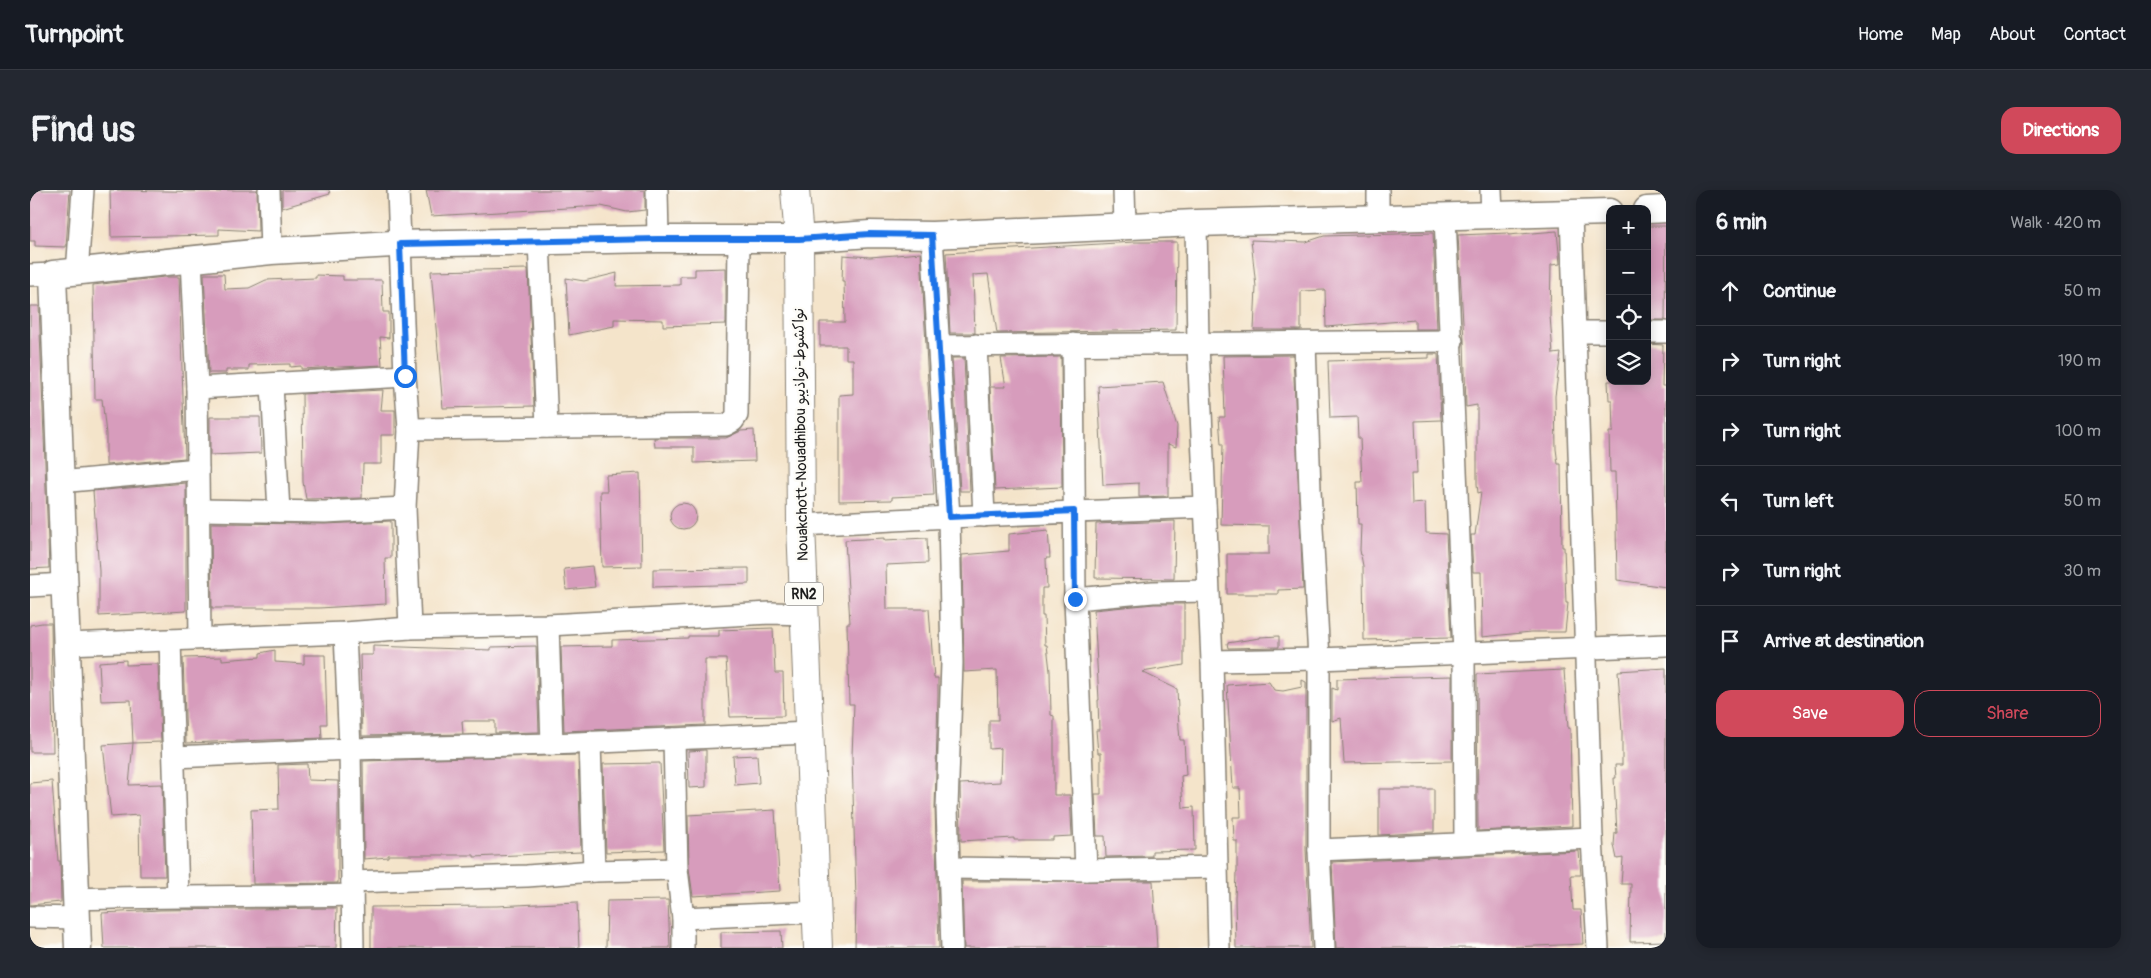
<!DOCTYPE html>
<html lang="en">
<head>
<meta charset="utf-8">
<style>
	body { margin:0; font-family:Pangolin,"Playpen Sans Arabic",sans-serif; background:#242831; color:#f1f3f6 }
	.controls { position:absolute; right:15px; top:15px; display:grid; overflow:hidden; border-radius:10px; box-shadow:0 2px 12px #0003 }
	.controls button { width:45px; height:45px; display:grid; place-items:center; padding:0; border:0; border-bottom:1px solid #363941; background:#171b24; color:#f1f3f6; font:25px sans-serif }
	.stop { position:absolute; width:15px; height:15px; margin:-11px; border:4px solid #1a73e8; border-radius:50%; background:#fff }
	.stop.end { background:#1a73e8; border-color:#fff; box-shadow:0 1px 5px #0008 }
	.list { margin:0; padding:0; list-style:none }
	h2 { display:flex; justify-content:space-between; align-items:center; height:65px; margin:0; padding:0 20px; font-size:21px }
	h2 small { font-size:16px; font-weight:400; color:#9ea1a6 }
	.list li { display:grid; grid-template-columns:32px 1fr auto; gap:15px; align-items:center; box-sizing:border-box; height:70px; padding:0 20px; border-top:1px solid #363941 }
	.list b { display:block; font-size:19px; white-space:nowrap }
	.list em { font-size:16px; font-style:normal; color:#9ea1a6 }
	.actions { display:flex; gap:10px; padding:15px 20px }
	.actions a { flex:1; padding:11px 0; border:1px solid #d1495b; border-radius:15px; text-align:center; font-size:18px; color:#d1495b }
	.actions .main { background:#d1495b; color:#fff }
	.icon { flex:none; width:28px; height:28px; fill:none; stroke:currentColor; stroke-width:2; stroke-linecap:round; stroke-linejoin:round }
	.map { position:relative; flex:none; width:1636px; height:758px; overflow:hidden; border-radius:15px }
	header { display:flex; align-items:center; gap:30px; box-sizing:border-box; height:70px; padding:0 25px; background:#171b24; border-bottom:1px solid #363941 }
	header strong { font-size:24px }
	nav { display:flex; gap:28px; margin-inline-start:auto; font-size:18px }
	.intro { display:flex; align-items:center; justify-content:space-between; box-sizing:border-box; height:120px; padding:0 30px }
	h1 { margin:0; font-size:35px }
	.button { padding:12px 22px; border-radius:15px; background:#d1495b; color:#fff; font-size:18px; font-weight:700 }
	main { display:flex; gap:30px; padding:0 30px }
	aside { flex:1; background:#171b24; border-radius:15px; box-shadow:0 2px 12px #0003 }
	.map>svg:first-child { display:block }
	.building { fill:#d79cbc }
	.lines { fill:none; stroke-linecap:round; stroke-linejoin:round }
	.minor-casing { stroke:#888073; stroke-width:24 }
	.tertiary-casing { stroke:#888073; stroke-width:29 }
	.trunk-casing { stroke:#888073; stroke-width:30 }
	.minor { stroke:#fff; stroke-width:21 }
	.tertiary { stroke:#fff; stroke-width:26 }
	.trunk { stroke:#fff; stroke-width:28 }
	.route { stroke:#1a73e8; stroke-width:6 }
	.labels { text-anchor:middle; dominant-baseline:central; stroke-width:5; stroke-linejoin:round; paint-order:stroke }
	.shield { fill:#fdfcf7; stroke:#605f5e; stroke-width:1 }
	.shield-label { font-size:14px; font-weight:bold; fill:#1c1c1c }
	.street-label { font-size:15px; fill:#1c1c1c; stroke:#fdfcf7 }
</style>
</head>
<body>
<header>
<strong>Turnpoint</strong>
<nav><a>Home</a><a>Map</a><a>About</a><a>Contact</a></nav>
</header>
<div class="intro"><h1>Find us</h1><a class="button">Directions</a></div>
<main>
<div class="map">
<svg width="1636" height="758" viewBox="0 0 1636 758">
	<rect width="100%" height="100%" fill="#fdfcf7"/>
	<filter id="ink" filterUnits="userSpaceOnUse"><feTurbulence type="fractalNoise" baseFrequency=".02" numOctaves="2"/><feDisplacementMap in="SourceGraphic" scale="10" xChannelSelector="R" yChannelSelector="G"/><feConvolveMatrix kernelMatrix="1 2 1 2 8 2 1 2 1" color-interpolation-filters="sRGB"/></filter>
	<filter id="wash" filterUnits="userSpaceOnUse"><feTurbulence type="fractalNoise" baseFrequency=".0096" numOctaves="4" result="noise"/><feDisplacementMap in="SourceGraphic" scale="20" xChannelSelector="R" yChannelSelector="G"/><feGaussianBlur stdDeviation="1.12" result="paint"/><feColorMatrix in="noise" values="0 0 0 0 0 0 0 0 0 0 0 0 0 0 0 0 0 1.4 0 .05"/><feComposite in="paint" operator="in"/></filter>
	<g filter="url(#wash)">
		<rect width="100%" height="100%" fill="#f4e4ca"/>
		<g id="blocks">
			<!-- building -->
			<g class="building">
				<path d="M0,0H40L36,57L5,56V51H0Z"/>
				<path d="M80,0L191,2V0H227L228,41L189,39V45L81,47Z"/>
				<path d="M252,0H299L300,4L252,18Z"/>
				<path d="M396,0H615V20L597,22L571,16L401,26Z"/>
				<path d="M1617,36H1636L1635,130H1617Z"/>
				<path d="M1527,41L1530,74L1521,75L1520,126L1523,164L1531,163L1525,206L1526,259L1528,274H1531L1532,357H1534L1536,413H1538L1535,442H1501L1452,447L1451,382H1443L1441,345H1445L1451,302L1448,303L1447,294V215L1436,217L1434,150L1428,45L1478,43V45Z"/>
				<path d="M1403,43L1407,139H1385V130L1296,137L1295,100L1271,101V140H1224L1226,97L1221,50L1276,52L1294,46Z"/>
				<path d="M1104,52H1147L1146,140L967,143L958,84L943,85L945,143H920L916,63Z"/>
				<path d="M891,63L904,305L862,307V310L809,311V205L823,204V169H816V156H790V132H815L814,91H812L813,65L840,67Z"/>
				<path d="M696,78V134L633,136V130L584,129V136L539,145L536,88L554,91L587,83L586,96L650,95V86H665V79Z"/>
				<path d="M498,79L504,216L413,218L401,81Z"/>
				<path d="M174,84H194L195,99L219,98L236,90L286,88V85L313,86V90H352L353,122H359V148L350,147L352,175L271,179V176L260,177V174L219,175V180H196V183H179Z"/>
				<path d="M134,87H149L155,268L76,275V244L72,209H65L63,95Z"/>
				<path d="M0,116H9L19,378L0,379Z"/>
				<path d="M1617,154L1633,155L1632,196H1636V397L1587,390L1585,282H1580L1579,242H1583L1582,210H1579L1578,191H1617Z"/>
				<path d="M1399,164H1408L1411,230L1385,231L1387,284H1381L1382,314L1395,313L1396,343L1416,344L1421,448L1334,450L1333,376L1330,360L1331,334H1328L1327,292H1332L1330,248H1328L1327,227L1300,228L1298,171L1399,168Z"/>
				<path d="M1263,165L1273,399L1248,400V404H1197V364H1239V336L1191,335L1193,254H1191L1189,227H1195L1193,166Z"/>
				<path d="M1031,167L1032,297L965,300L960,197H976L971,168Z"/>
				<path d="M922,168H934L940,301H930Z"/>
				<path d="M1133,192L1147,236L1146,257L1138,254V306L1109,307V293L1073,295L1068,196Z"/>
				<path d="M353,200L351,220H365V245H351V274H333L332,308L276,309L273,292L272,204Z"/>
				<path d="M180,227H230L231,263L180,265Z"/>
				<path d="M724,240L725,271L664,273V257H625L624,248H696L711,241Z"/>
				<path d="M610,283L612,376L572,377L570,301H577L576,285Z"/>
				<path d="M156,293V421L69,426V381L63,301Z"/>
				<circle cx="653" cy="326" r="13"/>
				<path d="M361,331V368H355L356,414L289,418H182L181,333L295,334Z"/>
				<path d="M1145,331L1144,389L1065,388L1066,334Z"/>
				<path d="M1018,340L1020,368H1016L1017,398H1012V426H1014L1015,455H1017L1020,481L1021,525L1024,526V605H1040L1042,646L1023,647V650H984V648L931,651L930,594L970,592L971,558L959,559V530H968L967,480L934,482L932,365L979,361V344Z"/>
				<path d="M855,348V350L897,348L898,373L856,375L857,419H899L904,488H908V505L905,618L909,758H825L826,709L822,566L824,514H819L817,433H820L815,350Z"/>
				<path d="M562,376L565,397L536,400L534,379Z"/>
				<path d="M719,378V394L623,397V379Z"/>
				<path d="M1124,414H1154V475L1112,482L1147,499L1149,538L1150,550H1154L1156,585L1151,586L1153,618L1164,617L1165,660L1122,661V666L1076,667L1075,646H1067L1065,604H1071V563H1068L1066,540H1069L1068,510H1069L1064,420Z"/>
				<path d="M12,433H21L23,562H0V435Z"/>
				<path d="M743,438L745,483H753L754,526L700,527L696,469H675V535L534,541L531,457L582,456V450L658,448V446H689V440Z"/>
				<path d="M1249,446V457L1198,458L1197,453L1230,448V447Z"/>
				<path d="M343,456L461,460V457L506,456L509,542L465,543V531H432L433,544L332,546L330,465H343Z"/>
				<path d="M245,460V472L274,474V465H295L297,534H291L292,548L156,553L153,468L192,467V470L230,467V463Z"/>
				<path d="M96,470V475L128,474L131,552L103,553L101,510L71,511L69,472Z"/>
				<path d="M1636,478V751L1600,752L1601,694H1591L1593,668L1587,669L1584,655L1585,643H1587L1584,588H1586L1585,575H1592V542L1588,481Z"/>
				<path d="M1534,480L1538,538H1540L1542,636L1448,641L1447,484Z"/>
				<path d="M1422,486V571L1314,573L1311,528L1302,531V498L1307,500V489Z"/>
				<path d="M1272,490L1276,492V660L1281,758H1206L1205,708L1206,683H1207V651H1204L1203,627H1211L1210,598H1203L1197,495L1239,492L1244,500L1253,501L1272,497Z"/>
				<path d="M103,553L99,595L132,594L135,686H110L109,625L81,627L73,555Z"/>
				<path d="M676,560V597L659,598L658,561Z"/>
				<path d="M548,565L551,662L444,667V665H358V667L334,669L333,571Z"/>
				<path d="M727,565L729,593L705,595L703,566Z"/>
				<path d="M630,573L634,660L576,662L573,574Z"/>
				<path d="M277,574L278,590L308,591V693L223,694L221,620L249,619L248,575Z"/>
				<path d="M22,591L28,671H30L31,712L0,715V593Z"/>
				<path d="M1349,599H1404V642L1349,645Z"/>
				<path d="M745,620L750,701L663,706L659,678L658,625Z"/>
				<path d="M1549,661L1551,685H1541L1543,720H1551L1553,754L1460,758H1306L1302,672Z"/>
				<path d="M932,691H1123L1127,758H934Z"/>
				<path d="M638,710L640,758H576L577,711Z"/>
				<path d="M547,712L549,758H341V717L467,716Z"/>
				<path d="M307,718L306,758H74L72,723L130,720Z"/>
				<path d="M751,741L752,758H691V742Z"/>
			</g>
		</g>
	</g>
	<g filter="url(#ink)">
		<use href="#blocks" fill-opacity="0" stroke="#888073" stroke-width="1"/>
		<g class="lines">
			<!-- minor casing -->
			<g class="minor-casing">
				<g id="minor">
					<path d="M239,0L241,61"/>
					<path d="M368,0L375,186L379,239L375,318L380,438"/>
					<path d="M627,0L628,49"/>
					<path d="M1094,0L1095,36"/>
					<path d="M1348,0V29"/>
					<path d="M1461,0L1462,25"/>
					<path d="M1541,24L1562,648L1568,758"/>
					<path d="M1415,27L1434,464L1435,653"/>
					<path d="M1166,33L1168,154L1182,471L1189,758"/>
					<path d="M902,45L919,327L922,473L917,618L922,758"/>
					<path d="M509,51L517,237"/>
					<path d="M161,69L167,198L170,448"/>
					<path d="M47,83L53,0"/>
					<path d="M0,85L23,84"/>
					<path d="M1546,142H1580"/>
					<path d="M1617,142H1636"/>
					<path d="M1275,153L1280,300L1289,469V660L1294,758"/>
					<path d="M1043,154L1045,409L1056,680"/>
					<path d="M946,155L954,326"/>
					<path d="M910,156L1422,151"/>
					<path d="M242,195L249,321"/>
					<path d="M167,198L375,186"/>
					<path d="M379,239L696,235L703,231L707,225L709,49"/>
					<path d="M30,292L168,279"/>
					<path d="M169,320L295,322L375,318"/>
					<path d="M771,335L919,327L1175,317"/>
					<path d="M0,396L34,394"/>
					<path d="M1045,409L1123,402L1178,401"/>
					<path d="M518,435L522,554"/>
					<path d="M315,443L320,559L323,758"/>
					<path d="M140,450L148,706"/>
					<path d="M37,454L315,443L380,438L518,435L741,423L774,424"/>
					<path d="M1182,471L1289,469L1636,455"/>
					<path d="M644,549L647,679L653,728V758"/>
					<path d="M560,552L564,681"/>
					<path d="M145,567L320,559L522,554L780,543"/>
					<path d="M1289,660L1562,648"/>
					<path d="M919,678L1056,680L1187,677"/>
					<path d="M322,692L497,686L564,681L647,679"/>
					<path d="M47,709C139,706 230,707 322,705"/>
					<path d="M0,727L47,728"/>
					<path d="M653,728L786,722"/>
				</g>
			</g>
			<!-- tertiary casing -->
			<g class="tertiary-casing">
				<g id="tertiary">
					<path d="M1617,20L1636,19"/>
					<path d="M48,758L23,84L241,61L363,54L628,49H769L840,44L902,45L1166,33L1580,22"/>
				</g>
			</g>
			<!-- trunk casing -->
			<g class="trunk-casing">
				<path id="trunk" d="M765,0L769,49L771,335L788,758"/>
			</g>
			<!-- minor -->
			<use href="#minor" class="minor"/>
			<!-- tertiary -->
			<use href="#tertiary" class="tertiary"/>
			<!-- trunk -->
			<use href="#trunk" class="trunk"/>
		</g>
	</g>
	<g class="lines" filter="url(#ink)">
		<!-- route -->
		<path class="route" d="M375,186L370,54L628,49H769L840,44L902,45L919,327L1044,321L1045,409"/>
	</g>
	<g class="labels">
		<!-- shield labels -->
		<rect class="shield" x="755" y="392.5" width="38" height="23" rx="4"/>
		<g class="shield-label">
			<text x="774" y="404">RN2</text>
		</g>
		<!-- street labels -->
		<g class="street-label">
			<text transform="translate(771 244) rotate(-91)">Nouakchott-Nouadhibou نواكشوط-نواذيبو</text>
		</g>
	</g>
</svg>
<div class="controls">
<button>+</button>
<button>−</button>
<button><svg class="icon" aria-label="locate" viewBox="0 0 24 24"><circle cx="12" cy="12" r="6"/><path d="M12 2v4M12 18v4M2 12h4M18 12h4"/></svg></button>
<button><svg class="icon" aria-label="layers" viewBox="0 0 24 24"><path d="M12 4l9 5-9 5-9-5zM3 14l9 5 9-5"/></svg></button>
</div>
<div class="stop" style="left:375px;top:186px"></div>
<div class="stop end" style="left:1045px;top:409px"></div>
</div>
<aside>
<h2>6 min<small>Walk · 420 m</small></h2>
<ul class="list">
<li><svg class="icon" aria-label="ahead" viewBox="0 0 24 24"><path d="M12 20V5M6 11l6-6 6 6"/></svg><div><b>Continue</b></div><em>50 m</em></li>
<li><svg class="icon" aria-label="right" viewBox="0 0 24 24"><path d="M7 20v-9h11M14 6l5 5-5 5"/></svg><div><b>Turn right</b></div><em>190 m</em></li>
<li><svg class="icon" aria-label="right" viewBox="0 0 24 24"><path d="M7 20v-9h11M14 6l5 5-5 5"/></svg><div><b>Turn right</b></div><em>100 m</em></li>
<li><svg class="icon" aria-label="left" viewBox="0 0 24 24"><path d="M17 20v-9H6M10 6l-5 5 5 5"/></svg><div><b>Turn left</b></div><em>50 m</em></li>
<li><svg class="icon" aria-label="right" viewBox="0 0 24 24"><path d="M7 20v-9h11M14 6l5 5-5 5"/></svg><div><b>Turn right</b></div><em>30 m</em></li>
<li><svg class="icon" aria-label="arrive" viewBox="0 0 24 24"><path d="M6 21V4h12l-3 4 3 4H6"/></svg><div><b>Arrive at destination</b></div></li>
</ul>
<div class="actions"><a class="main">Save</a><a>Share</a></div>
</aside>
</main>
</body>
</html>
